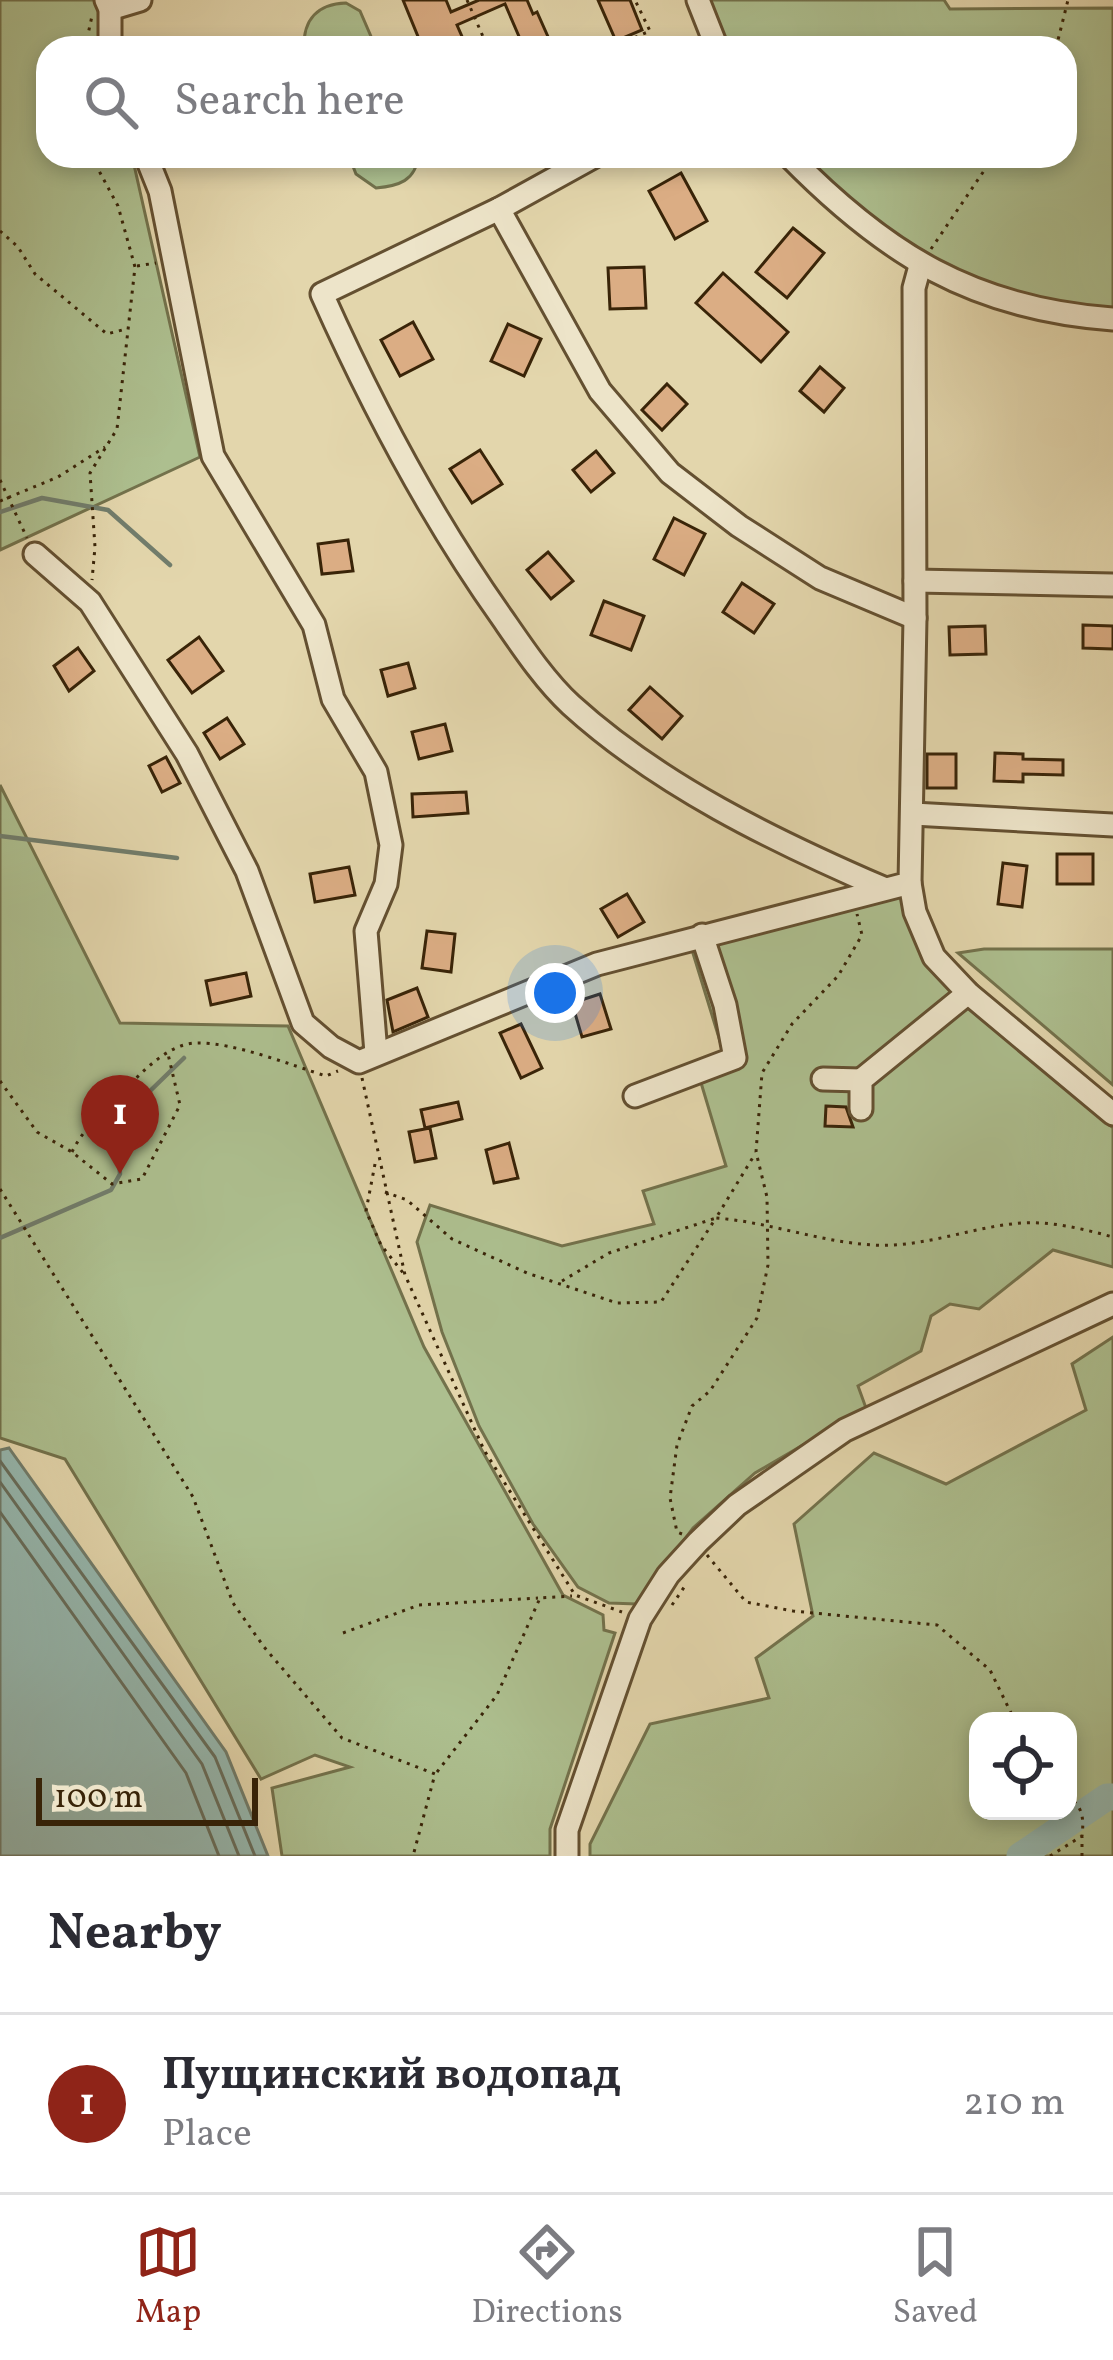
<!DOCTYPE html>
<html lang="en">
<head>
<meta charset="utf-8">
<style>
	body { margin:0; font-family:Vollkorn,serif; background:#f2f2f3; color:#2b2b33 }
	.controls { position:absolute; right:36px; bottom:36px; display:grid; overflow:hidden; border-radius:24px; box-shadow:0 6px 18px #0003 }
	.controls button { width:108px; height:108px; display:grid; place-items:center; padding:0; border:0; border-bottom:3px solid #e1e1e2; background:#fff; color:#2b2b33; font:60px sans-serif }
	.scale { position:absolute; left:36px; bottom:30px; width:222px; box-sizing:border-box; padding-left:12px; border:6px solid #392408; border-top:0; font-size:33px; line-height:42px; white-space:nowrap; color:#392408; -webkit-text-stroke:9px #ede4c9; paint-order:stroke }
	.you { position:absolute; left:555px; top:993px; width:42px; height:42px; margin:-30px; border:9px solid #fff; border-radius:50%; background:#1a73e8; box-shadow:0 0 0 18px #1a73e833 }
	.badge { display:grid; place-items:center; width:78px; height:78px; border-radius:50%; background:#8f2418; color:#fff; font-size:39px; font-weight:700 }
	.pin { position:absolute; translate:-50% -99px; filter:drop-shadow(0 3px 6px #0008) }
	.pin::after { content:''; position:absolute; top:63px; width:42px; height:36px; background:inherit; clip-path:polygon(0 0,100% 0,50% 100%) }
	.list { margin:0; padding:0; list-style:none }
	h2 { display:flex; justify-content:space-between; align-items:center; height:156px; margin:0; padding:0 48px; font-size:51px }
	h2 small { font-size:39px; font-weight:400; color:#7c7c81 }
	.list li { display:grid; grid-template-columns:78px 1fr auto; gap:36px; align-items:center; box-sizing:border-box; height:180px; padding:0 48px; border-top:3px solid #e1e1e2 }
	.list b { display:block; font-size:45px; white-space:nowrap }
	.list p { margin:0; font-size:39px; white-space:nowrap; color:#7c7c81 }
	.list em { font-size:39px; font-style:normal; color:#7c7c81 }
	.icon { flex:none; width:66px; height:66px; fill:none; stroke:currentColor; stroke-width:2; stroke-linecap:round; stroke-linejoin:round }
	.map { position:relative; flex:none; width:1113px; height:1856px; overflow:hidden }
	.search { position:absolute; background:#fff; box-shadow:0 6px 18px #0003; left:36px; right:36px; top:36px; height:132px; display:flex; align-items:center; gap:30px; box-sizing:border-box; padding:0 42px; border-radius:36px; color:#7c7c81; font-size:45px }
	.sheet { height:336px; background:#fff }
	nav { display:flex; justify-content:space-around; align-items:center; box-sizing:border-box; height:168px; border-top:3px solid #e1e1e2; background:#fff; font-size:33px; color:#7c7c81 }
	nav a { display:grid; justify-items:center; gap:6px }
	nav .on { color:#8f2418 }
	.map>svg:first-child { display:block }
	.green { fill:#adbf8f; stroke:#73724c; stroke-width:3; fill-rule:evenodd }
	.water { fill:#96b8af; stroke:#717d6c; stroke-width:3 }
	.lines { fill:none; stroke-linecap:round; stroke-linejoin:round }
	.shore { stroke:#686e5c; stroke-width:3 }
	.stream { stroke:#717d6c; stroke-width:4.5 }
	.river { stroke:#96b8af; stroke-width:27 }
	.building { fill:#dbad84; stroke:#392408; stroke-width:3 }
	.minor-casing { stroke:#645031; stroke-width:27 }
	.path { stroke:#392408; stroke-width:3; stroke-dasharray:3 6; stroke-linecap:butt }
	.minor { stroke:#ede4c9; stroke-width:21 }
</style>
</head>
<body>
<div class="map">
<svg width="1113" height="1856" viewBox="0 0 1113 1856">
	<rect width="100%" height="100%" fill="#e3d6ac"/>
	<filter id="stains"><feTurbulence type="fractalNoise" baseFrequency=".00167" numOctaves="4"/><feColorMatrix values="0 0 0 0 .2 0 0 0 0 .09 0 0 0 0 .02 0 0 0 .5 -.17"/></filter>
	<radialGradient id="worn" r=".72"><stop offset=".6" stop-color="#630" stop-opacity="0"/><stop offset="1" stop-color="#630" stop-opacity=".3"/></radialGradient>
	<!-- green -->
	<g class="green">
		<path d="M0,0H97L108,48H48V156H132L200,457L0,550Z"/>
		<path d="M703,0H944L950,9L1113,8V313C1038,307 956,284 894,241C859,216 828,184 795,156H1065V48H724Z"/>
		<path d="M346,3L360,11L376,48H304C303,19 318,4 346,3Z"/>
		<path d="M349,156H418C416,181 398,186 376,188L356,174Z"/>
		<path d="M0,785L120,1023L288,1026L424,1347L563,1595L603,1615L604,1630L615,1633L550,1829V1856H282L272,1788L350,1767L315,1755L261,1779L65,1459L0,1438Z"/>
		<path d="M909,888L934,957L1113,1128V1267L1053,1250L979,1309L950,1304L931,1316L921,1351L858,1386L866,1408L755,1473L693,1528L637,1604L609,1603L578,1587L533,1524L479,1426L442,1332L417,1242L430,1205L562,1246L654,1224L643,1191L726,1166L699,1076L727,1064L692,950Z"/>
		<path d="M984,949H1113V1085L958,953Z"/>
		<path d="M1113,1337V1856H590V1844L650,1724L769,1698L756,1658L813,1616L794,1524L874,1453L946,1484L1086,1410L1072,1364ZM978,1721H1068V1811H978Z"/>
	</g>
	<!-- water -->
	<path class="water" d="M9,1448L226,1752L268,1856H0V1450Z"/>
	<g class="lines">
		<!-- shore -->
		<g class="shore">
			<path d="M0,1461L215,1757L255,1856"/>
			<path d="M0,1482L202,1764L239,1856"/>
			<path d="M0,1512L186,1773L219,1856"/>
		</g>
		<!-- stream -->
		<g class="stream">
			<path d="M0,512L42,498L108,510L170,565"/>
			<path d="M0,836L177,858"/>
			<path d="M0,1238L111,1190L120,1174L117,1123L184,1058"/>
		</g>
		<!-- river -->
		<path class="river" d="M1020,1856L1107,1797H1113"/>
	</g>
	<!-- building -->
	<g class="building">
		<path d="M403,0H446L451,12L479,0H527L533,14L537,12L553,48H524L505,4L457,25L467,48H399L419,39Z"/>
		<path d="M598,0H630L642,30L616,41Z"/>
		<path d="M681,173L707,221L675,239L649,191Z"/>
		<path d="M793,228L824,253L787,298L756,272Z"/>
		<path d="M644,267L646,308L610,309L608,268Z"/>
		<path d="M723,273L788,332L761,362L696,303Z"/>
		<path d="M413,322L433,359L400,376L381,340Z"/>
		<path d="M508,324L541,339L524,376L491,361Z"/>
		<path d="M820,367L844,388L824,412L800,391Z"/>
		<path d="M667,384L687,404L662,430L642,410Z"/>
		<path d="M480,450L502,484L472,503L450,469Z"/>
		<path d="M596,451L614,473L591,492L573,470Z"/>
		<path d="M674,518L705,534L684,575L654,559Z"/>
		<path d="M348,540L353,571L322,574L318,544Z"/>
		<path d="M548,552L573,581L551,599L527,570Z"/>
		<path d="M742,583L774,604L754,633L723,612Z"/>
		<path d="M604,601L644,616L631,650L591,635Z"/>
		<path d="M1083,625L1113,626V649L1083,648Z"/>
		<path d="M985,626L986,654L950,655L949,627Z"/>
		<path d="M199,637L223,671L192,693L168,660Z"/>
		<path d="M78,648L94,671L69,691L54,666Z"/>
		<path d="M408,663L415,688L388,696L381,670Z"/>
		<path d="M650,687L682,716L662,739L629,710Z"/>
		<path d="M227,718L244,744L220,759L204,733Z"/>
		<path d="M445,724L452,751L419,759L412,732Z"/>
		<path d="M995,753L1023,754V759L1063,760V775L1023,774V782L994,781Z"/>
		<rect x="927" y="754" width="29" height="34"/>
		<path d="M166,757L180,783L162,792L149,766Z"/>
		<path d="M466,792L468,813L413,817L412,794Z"/>
		<rect x="1057" y="854" width="36" height="30"/>
		<path d="M1003,863L1027,866L1022,907L998,904Z"/>
		<path d="M349,867L355,895L315,902L310,874Z"/>
		<path d="M627,894L644,922L618,937L601,909Z"/>
		<path d="M427,931L455,934L451,972L422,968Z"/>
		<path d="M246,973L251,996L211,1005L206,981Z"/>
		<path d="M417,988L428,1017L393,1032L387,1000Z"/>
		<path d="M600,994L611,1029L582,1037L572,1003Z"/>
		<path d="M521,1024L542,1068L521,1078L500,1033Z"/>
		<path d="M458,1102L462,1119L425,1128L421,1110Z"/>
		<path d="M826,1106L846,1107L853,1127L825,1126Z"/>
		<path d="M430,1128L436,1158L415,1162L409,1132Z"/>
		<path d="M509,1143L518,1178L494,1183L486,1150Z"/>
	</g>
	<g class="lines">
		<!-- minor casing -->
		<g class="minor-casing">
			<g id="minor">
				<path d="M106,0L110,9V48"/>
				<path d="M698,0L717,48"/>
				<path d="M110,9L140,0"/>
				<path d="M146,156L160,191L213,456L314,625L333,699L376,772L391,845L386,884L366,931L376,1053"/>
				<path d="M595,156L499,209L322,294C372,406 432,519 503,619C523,648 545,681 571,705C659,785 774,841 883,888"/>
				<path d="M789,156C885,254 973,309 1113,319"/>
				<path d="M499,209L600,391L670,473L739,526L820,578L915,618"/>
				<path d="M35,554L90,602L187,754L247,871L303,1023L331,1047L359,1062L597,964L910,883L915,618L914,288L920,266"/>
				<path d="M915,581L1113,585"/>
				<path d="M913,814L1113,825"/>
				<path d="M910,883L915,912L934,957L968,993L1113,1114"/>
				<path d="M823,1079L861,1080"/>
				<path d="M635,1096L735,1058L725,1005L702,935"/>
				<path d="M861,1109V1080L968,993"/>
				<path d="M567,1856V1830L640,1619L668,1575L698,1542L737,1505L845,1430L1113,1304"/>
			</g>
		</g>
		<!-- path -->
		<g class="path">
			<path d="M467,0L488,48"/>
			<path d="M85,48L92,16"/>
			<path d="M610,48L650,31L635,0"/>
			<path d="M1056,48L1068,0"/>
			<path d="M91,156L118,206L135,267L117,429L90,473L95,547L92,580"/>
			<path d="M0,231L18,247L35,274L107,334L126,329"/>
			<path d="M931,249L994,156"/>
			<path d="M137,266L156,263"/>
			<path d="M0,480L27,538"/>
			<path d="M0,501L58,477L105,447"/>
			<path d="M362,1078L405,1275L484,1450L575,1595L622,1612"/>
			<path d="M0,1081L37,1132L72,1152L112,1184L142,1179L180,1105L168,1054"/>
			<path d="M72,1152C83,1129 102,1112 120,1094C140,1075 167,1043 197,1043C233,1042 291,1065 326,1076L338,1071"/>
			<path d="M375,1164L366,1211L381,1245L404,1274"/>
			<path d="M0,1189L193,1497L233,1603L264,1647L342,1738L435,1774L413,1856"/>
			<path d="M385,1192L407,1200L452,1239L527,1273L617,1303L661,1302L716,1218C769,1222 820,1242 873,1245C923,1248 971,1227 1021,1223C1052,1221 1083,1229 1113,1237"/>
			<path d="M562,1281L609,1253L716,1218L755,1154"/>
			<path d="M682,1534L677,1532L670,1498L677,1445L692,1406L710,1391L757,1318L768,1265L767,1197L756,1152L762,1073L792,1024L838,976L862,935L857,914"/>
			<path d="M707,1555L746,1602L793,1611L937,1625L990,1670L1015,1721"/>
			<path d="M672,1605L687,1583"/>
			<path d="M343,1633L419,1605L538,1598"/>
			<path d="M437,1772L497,1695L540,1598L572,1596"/>
			<path d="M1050,1856L1082,1836C1084,1818 1083,1807 1068,1796"/>
			<path d="M1082,1856V1837"/>
		</g>
		<!-- minor -->
		<use href="#minor" class="minor"/>
	</g>
	<rect width="100%" height="100%" filter="url(#stains)"/>
	<rect width="100%" height="100%" fill="url(#worn)"/>
</svg>
<div class="controls">
<button><svg class="icon" aria-label="locate" viewBox="0 0 24 24"><circle cx="12" cy="12" r="6"/><path d="M12 2v4M12 18v4M2 12h4M18 12h4"/></svg></button>
</div>
<div class="scale">100 m</div>
<div class="you"></div>
<div class="pin badge" style="left:120px;top:1174px">1</div>
<div class="search"><svg class="icon" aria-label="search" viewBox="0 0 24 24"><circle cx="10" cy="10" r="6"/><path d="M15 15l6 6"/></svg>Search here</div>
</div>
<section class="sheet">
<h2>Nearby<small></small></h2>
<ul class="list">
<li><span class="badge">1</span><div><b>Пущинский водопад</b><p>Place</p></div><em>210 m</em></li>
</ul>
</section>
<nav>
<a class="on"><svg class="icon" aria-label="map" viewBox="0 0 24 24"><path d="M3 6l6-2 6 2 6-2v14l-6 2-6-2-6 2zM9 4v14M15 6v14"/></svg>Map</a>
<a><svg class="icon" aria-label="directions" viewBox="0 0 24 24"><path d="M12 3l9 9-9 9-9-9zM9 14v-3h6M13 9l2 2-2 2"/></svg>Directions</a>
<a><svg class="icon" aria-label="saved" viewBox="0 0 24 24"><path d="M7 4h10v16l-5-4-5 4z"/></svg>Saved</a>
</nav>
</body>
</html>
